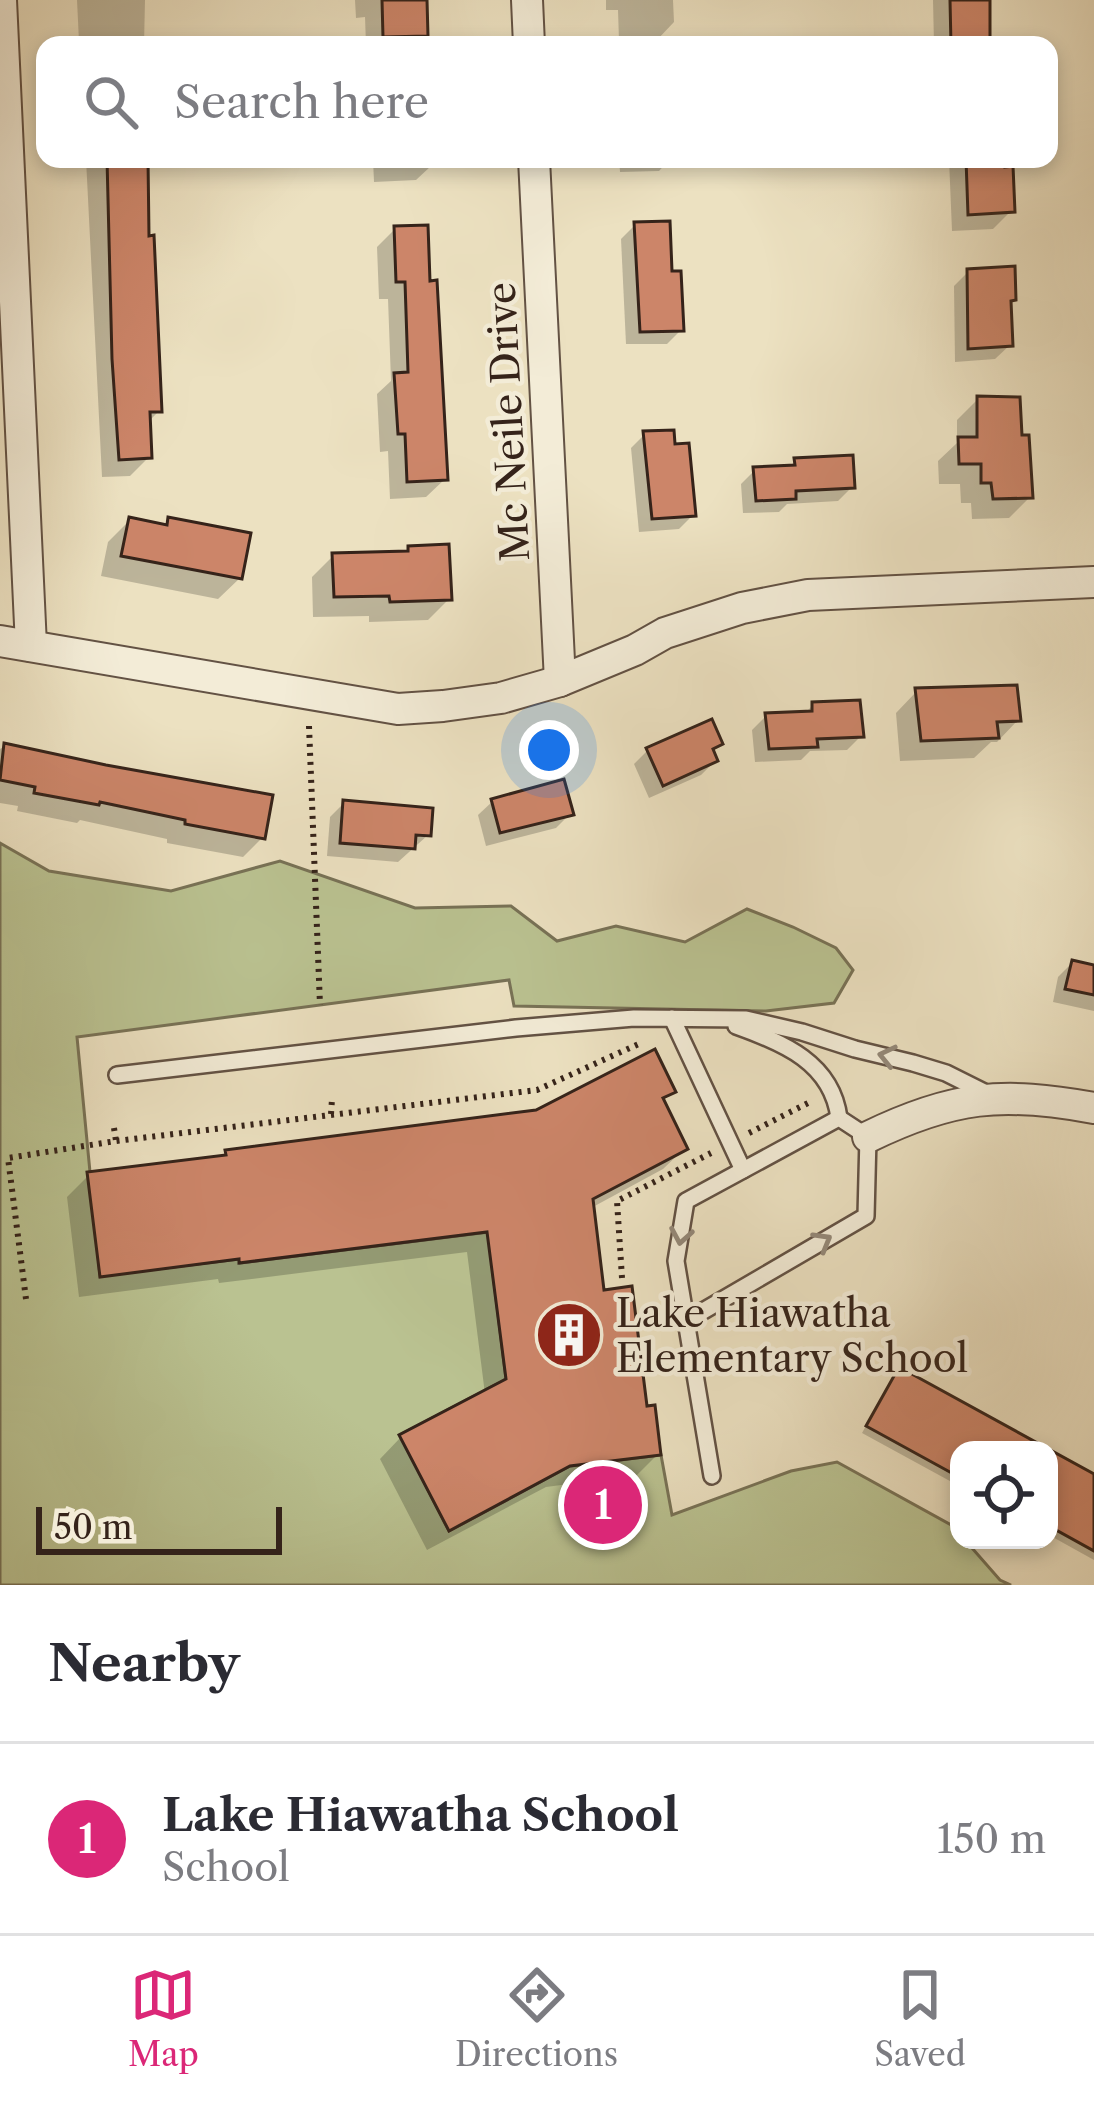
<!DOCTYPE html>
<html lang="en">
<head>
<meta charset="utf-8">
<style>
	body { margin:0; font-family:"Libre Caslon Text",serif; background:#f2f2f3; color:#2b2b33 }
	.controls { position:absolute; right:36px; bottom:36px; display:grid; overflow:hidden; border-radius:24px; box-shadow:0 6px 18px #0003 }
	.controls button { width:108px; height:108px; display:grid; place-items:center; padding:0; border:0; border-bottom:3px solid #e1e1e2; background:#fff; color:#2b2b33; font:60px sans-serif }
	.scale { position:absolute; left:36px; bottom:30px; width:246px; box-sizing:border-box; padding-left:12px; border:6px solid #35231a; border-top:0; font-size:33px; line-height:42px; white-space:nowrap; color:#35231a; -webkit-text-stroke:9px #f3ecd7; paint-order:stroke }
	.you { position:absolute; left:549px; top:750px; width:42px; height:42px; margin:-30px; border:9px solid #fff; border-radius:50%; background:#1a73e8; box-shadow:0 0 0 18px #1a73e833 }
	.badge { display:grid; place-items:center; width:78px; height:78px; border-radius:50%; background:#db2777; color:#fff; font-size:39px; font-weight:700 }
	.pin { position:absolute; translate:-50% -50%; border:6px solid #fff; box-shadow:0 3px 12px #0006 }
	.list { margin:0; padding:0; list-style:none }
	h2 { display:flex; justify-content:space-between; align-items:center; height:156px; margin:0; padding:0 48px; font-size:51px }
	h2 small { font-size:39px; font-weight:400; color:#7c7c81 }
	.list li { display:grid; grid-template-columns:78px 1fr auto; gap:36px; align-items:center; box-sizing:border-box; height:192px; padding:0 48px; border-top:3px solid #e1e1e2 }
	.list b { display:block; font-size:45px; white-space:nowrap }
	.list p { margin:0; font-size:39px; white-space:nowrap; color:#7c7c81 }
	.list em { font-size:39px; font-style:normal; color:#7c7c81 }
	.icon { flex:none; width:66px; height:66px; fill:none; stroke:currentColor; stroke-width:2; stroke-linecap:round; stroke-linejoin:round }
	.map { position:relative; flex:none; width:1094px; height:1585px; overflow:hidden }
	.search { position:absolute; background:#fff; box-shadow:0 6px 18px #0003; left:36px; right:36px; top:36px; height:132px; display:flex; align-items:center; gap:30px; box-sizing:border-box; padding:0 42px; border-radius:24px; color:#7c7c81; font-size:45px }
	.sheet { height:348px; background:#fff }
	nav { display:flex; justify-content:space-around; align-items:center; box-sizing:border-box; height:168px; border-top:3px solid #e1e1e2; background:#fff; font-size:33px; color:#7c7c81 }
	nav a { display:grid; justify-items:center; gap:6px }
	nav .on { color:#db2777 }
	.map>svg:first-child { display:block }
	.green { fill:#bac291; stroke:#787256; stroke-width:3 }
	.shadow { fill:#0003 }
	.building { fill:#cc8569; stroke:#35231a; stroke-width:3 }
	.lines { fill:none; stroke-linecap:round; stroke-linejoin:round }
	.service-casing { stroke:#635244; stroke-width:20 }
	.minor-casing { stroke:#635244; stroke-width:34 }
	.path { stroke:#35231a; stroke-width:6; stroke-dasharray:3 6; stroke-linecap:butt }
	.service { stroke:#f3ecd7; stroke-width:15 }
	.minor { stroke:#f3ecd7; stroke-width:30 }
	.oneway { stroke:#948878 }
	.labels { text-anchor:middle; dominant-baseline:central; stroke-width:9; stroke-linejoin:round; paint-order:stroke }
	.street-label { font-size:39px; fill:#35231a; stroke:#f3ecd7 }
	.poi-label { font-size:39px; fill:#35231a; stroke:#f3ecd7; text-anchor:start }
</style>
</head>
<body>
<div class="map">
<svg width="1094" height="1585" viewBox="0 0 1094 1585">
	<rect width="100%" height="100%" fill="#ece1c1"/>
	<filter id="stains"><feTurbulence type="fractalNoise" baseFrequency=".00167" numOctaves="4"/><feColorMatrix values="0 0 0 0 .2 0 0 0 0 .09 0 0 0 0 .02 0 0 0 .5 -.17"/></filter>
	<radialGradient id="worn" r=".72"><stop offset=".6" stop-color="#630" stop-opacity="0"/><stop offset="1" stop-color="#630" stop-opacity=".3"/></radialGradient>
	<!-- green -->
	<path class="green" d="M0,843L49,871L171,891L280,861L415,908L511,906L557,941L616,926L685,942L747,909L793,927L836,948L853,970L834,1003L766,1011L514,1006L509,980L77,1037L100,1276L239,1259L240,1263L497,1231L493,1274L506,1379L400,1435L449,1531L570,1466L661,1455L672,1515L791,1471L837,1462L953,1526L959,1533V1540H965L1000,1580L1011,1585H0Z"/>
	<!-- shadow -->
	<g class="shadow">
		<path d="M77,0H145L144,45H82L79,42Z"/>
		<path d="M355,0H424L425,35L415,45H366L365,17L356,18Z"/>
		<path d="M606,0H673L674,22L656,41H619L618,10H606Z"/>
		<path d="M933,0H988L989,45H934Z"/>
		<path d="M86,159H148L145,174L159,411L148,422L149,457L130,476L102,477Z"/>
		<path d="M373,159H430L431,166L416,180L374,182Z"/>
		<path d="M619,159H670L659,171L620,172Z"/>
		<path d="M949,159H1002L1011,211L993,229L952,231Z"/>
		<path d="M635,225L669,274L681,330L667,344H626L621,239Z"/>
		<path d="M395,229L445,479L426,497L390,499L388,451L380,452L377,394L391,381L388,299H379L377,247Z"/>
		<path d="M968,272L1008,304L1010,345L995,359L955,362L954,286Z"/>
		<path d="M978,399L1030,497L1009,518L972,519L971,503H961L960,484H939L938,461L957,443V420Z"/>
		<path d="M645,434L672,447L693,515L679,529L639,532L631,448Z"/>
		<path d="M795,461L852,487L838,501L787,504L779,512L743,513L741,484L755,470L788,468Z"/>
		<path d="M130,520L163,527L169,521L240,578L218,599L101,576L108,542Z"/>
		<path d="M409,549L449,599L428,620L369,622V616L313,617L312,577L333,556L404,554Z"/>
		<path d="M917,691L1018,720L997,742H991L974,758L900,761L896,713Z"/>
		<path d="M813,705L861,736L847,750L810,751L801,760L755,762L752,730L766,716L804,714Z"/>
		<path d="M720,744L711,752L715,761L701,775L649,798L634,764L648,750Z"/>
		<path d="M5,746L262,838L243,857L167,843V839L80,820L77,823L17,811L18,806L0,803V749Z"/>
		<path d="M493,801L570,814L556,828L486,846L478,815Z"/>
		<path d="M344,803L428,835L398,862L327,856L330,817Z"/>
		<path d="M1072,963L1094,968V1011L1053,1002L1058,977Z"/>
		<path d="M673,1091L662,1102L685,1148L663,1169L591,1208L601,1294L658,1454L637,1475L546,1487L427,1550L380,1459L401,1437L485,1394L467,1252L219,1283L218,1279L79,1297L67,1197L89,1175L221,1158L227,1152Z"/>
		<path d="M899,1371L1043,1450H959V1486L862,1433L893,1377Z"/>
		<path d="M1049,1453L1094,1478V1560L1049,1535Z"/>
	</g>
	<!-- building -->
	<g class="building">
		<path d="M382,0H427L428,36L383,37Z"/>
		<path d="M950,0H990V45H951Z"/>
		<path d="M107,159H148L149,236L154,235L162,412H150L152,458L119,460L112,359Z"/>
		<path d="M966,159H1005V167L1013,166L1015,212L968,215Z"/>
		<path d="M670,221L672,271H681L684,331L640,332L634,222Z"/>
		<path d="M428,225L430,281L437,280L448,480L407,482L405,434H398L394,373L408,372L405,282H396L394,226Z"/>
		<path d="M1015,266L1016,300L1011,301L1013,346L968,349L967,269Z"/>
		<path d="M977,396L1020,397L1022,435H1029L1033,498L993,499L991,483H981V464H959L958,437H977Z"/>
		<path d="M674,430L675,444L689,443L696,516L652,519L643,431Z"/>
		<path d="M853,455L855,488L796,491V499L756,501L753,467L795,465L794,458Z"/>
		<path d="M129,517L167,525L168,517L251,533L242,579L121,556Z"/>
		<path d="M449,544L452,600L390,602L389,596L334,597L332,553L408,551V546Z"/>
		<path d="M1017,685L1021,721L997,722L999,738L921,741L915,688Z"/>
		<path d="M860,700L864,737L817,739L818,747L769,749L765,713L812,711V702Z"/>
		<path d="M712,719L723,744L713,749L718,761L663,786L646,748Z"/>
		<path d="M4,743L106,765L273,795L265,839L185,824V820L100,802L99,805L34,793L35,787L0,780Z"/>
		<path d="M564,779L574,815L500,833L491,799Z"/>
		<path d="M343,800L433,808L431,836L416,835L415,849L340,843Z"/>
		<path d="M1072,960L1094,965V995L1065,989Z"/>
		<path d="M655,1049L676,1092L663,1098L688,1149L593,1199L604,1290L632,1286L647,1406L655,1405L661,1455L570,1466L449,1531L399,1435L506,1379L487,1232L239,1263V1259L100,1277L87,1172L226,1155L225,1150L536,1110Z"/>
		<path d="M899,1367L1094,1474V1551L1049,1526V1450H959V1477L866,1426Z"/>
	</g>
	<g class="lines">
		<!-- service casing -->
		<g class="service-casing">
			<g id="service">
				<path d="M672,1018L743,1170"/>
				<path d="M736,1026C784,1043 832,1063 839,1118"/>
				<path d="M117,1075L516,1028L634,1018L746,1019L802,1032L855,1049L913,1063L946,1073L988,1094"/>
				<path d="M686,1321L866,1216L868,1137L839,1118L686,1201L676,1261L712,1476"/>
			</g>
		</g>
		<!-- minor casing -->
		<g class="minor-casing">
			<g id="minor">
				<path d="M1,0L31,646"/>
				<path d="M527,0L529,45"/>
				<path d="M534,159L560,681"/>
				<path d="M0,641L398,709L443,706L501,698L560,681L635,650L665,633L742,608L808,595L1094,582"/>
				<path d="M868,1137C952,1096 1002,1091 1094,1108"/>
			</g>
		</g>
		<!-- path -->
		<g class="path">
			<path d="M309,726L320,1005"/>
			<path d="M331,1114L332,1099"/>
			<path d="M114,1128L116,1141"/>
			<path d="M749,1133L812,1101"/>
			<path d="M622,1278L617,1201L711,1153"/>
			<path d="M26,1299L8,1158L116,1141L537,1090L643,1042"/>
		</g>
		<!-- service -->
		<use href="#service" class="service"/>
		<!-- minor -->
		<use href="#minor" class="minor"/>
	</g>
	<!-- one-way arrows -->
	<defs><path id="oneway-chevron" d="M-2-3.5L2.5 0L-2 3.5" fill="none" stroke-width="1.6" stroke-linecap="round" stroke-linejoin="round" transform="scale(3)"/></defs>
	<g class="oneway">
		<use href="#oneway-chevron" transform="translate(887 1056) rotate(-167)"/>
		<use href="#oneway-chevron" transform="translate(681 1236) rotate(100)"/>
		<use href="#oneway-chevron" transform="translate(823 1241) rotate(-30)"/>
	</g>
	<!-- icons -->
	<defs>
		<g id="building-disc" transform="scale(3.45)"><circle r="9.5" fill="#8f2418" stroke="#f3ecd7"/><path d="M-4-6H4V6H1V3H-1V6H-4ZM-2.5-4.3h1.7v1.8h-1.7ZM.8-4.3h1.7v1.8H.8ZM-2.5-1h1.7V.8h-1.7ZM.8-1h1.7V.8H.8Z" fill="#fff"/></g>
	</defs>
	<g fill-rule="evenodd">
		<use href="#building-disc" x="569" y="1335"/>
	</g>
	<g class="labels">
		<!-- street labels -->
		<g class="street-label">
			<text transform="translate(508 422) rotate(-93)">Mc Neile Drive</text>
		</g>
		<!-- poi labels -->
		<g class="poi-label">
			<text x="616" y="1313">Lake Hiawatha<tspan x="616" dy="45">Elementary School</tspan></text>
		</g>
	</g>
	<rect width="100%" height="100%" filter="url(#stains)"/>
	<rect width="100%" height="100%" fill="url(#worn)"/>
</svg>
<div class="controls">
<button><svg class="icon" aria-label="locate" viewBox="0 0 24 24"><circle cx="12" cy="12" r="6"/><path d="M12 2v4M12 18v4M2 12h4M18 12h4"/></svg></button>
</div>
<div class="scale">50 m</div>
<div class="you"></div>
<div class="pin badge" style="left:603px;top:1505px">1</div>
<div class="search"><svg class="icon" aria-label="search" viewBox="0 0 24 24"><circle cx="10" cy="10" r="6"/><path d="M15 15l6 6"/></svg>Search here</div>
</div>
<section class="sheet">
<h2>Nearby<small></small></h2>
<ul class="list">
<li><span class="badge">1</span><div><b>Lake Hiawatha School</b><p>School</p></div><em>150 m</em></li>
</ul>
</section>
<nav>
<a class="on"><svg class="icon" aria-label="map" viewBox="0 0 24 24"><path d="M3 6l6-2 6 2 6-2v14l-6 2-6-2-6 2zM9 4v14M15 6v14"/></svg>Map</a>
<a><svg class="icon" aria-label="directions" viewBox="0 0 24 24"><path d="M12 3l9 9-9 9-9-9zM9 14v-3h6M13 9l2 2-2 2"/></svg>Directions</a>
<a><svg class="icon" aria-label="saved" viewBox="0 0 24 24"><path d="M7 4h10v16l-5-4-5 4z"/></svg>Saved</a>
</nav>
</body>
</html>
